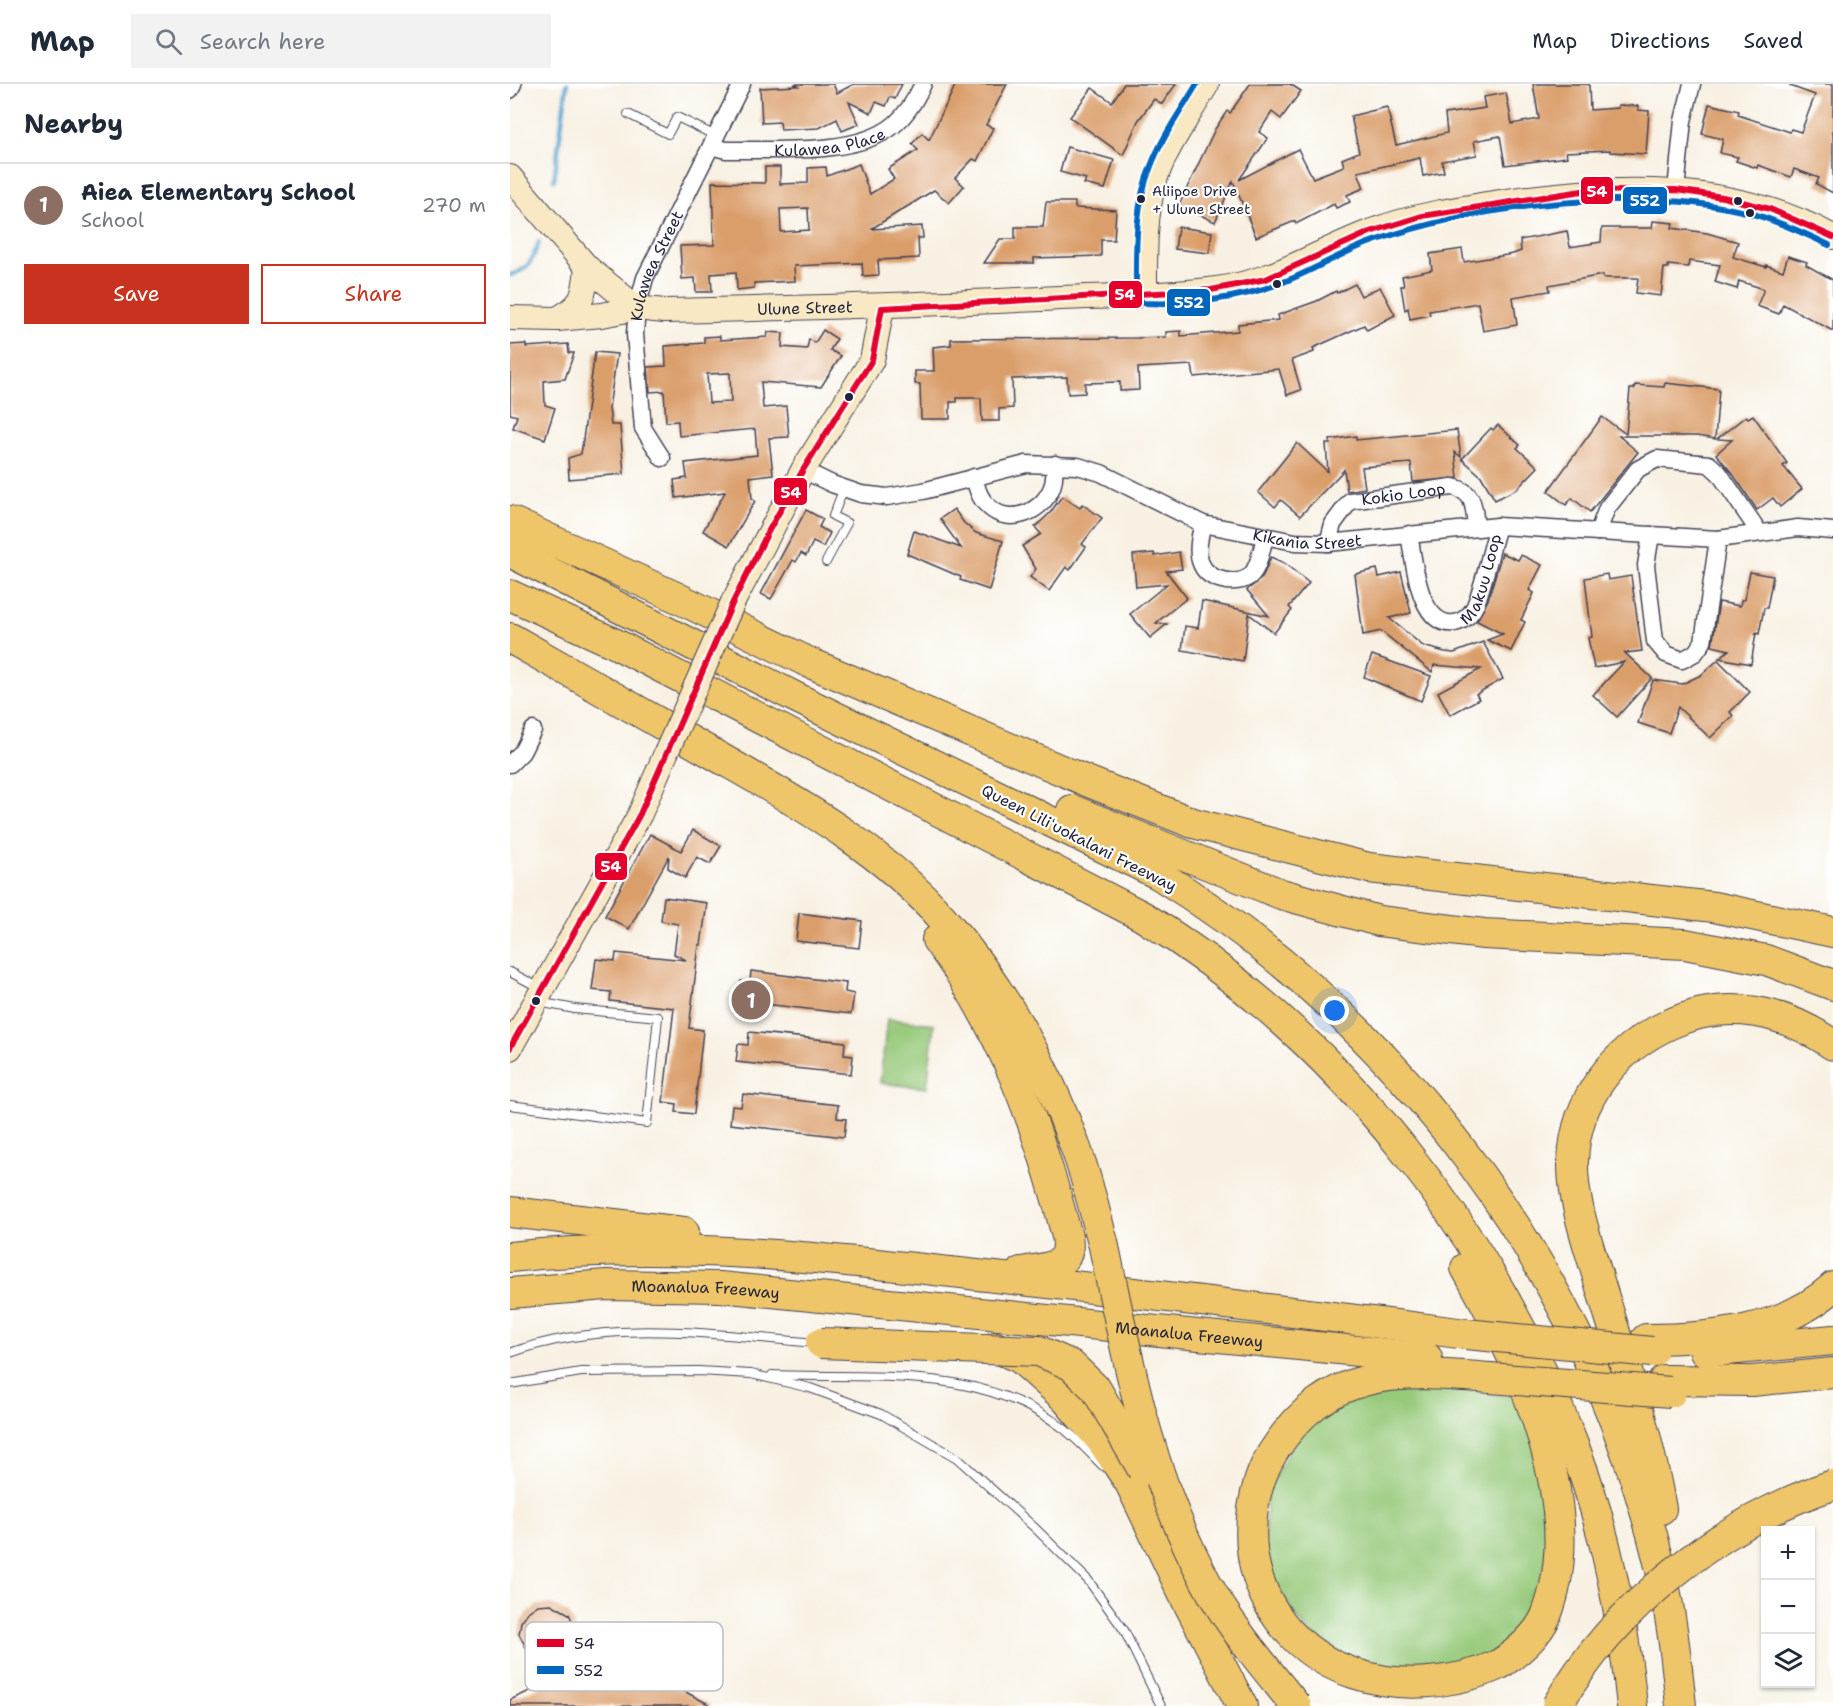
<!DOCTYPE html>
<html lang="en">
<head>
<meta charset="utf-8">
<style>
	body { margin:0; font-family:"Shantell Sans",sans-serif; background:#f2f2f3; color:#1f2937 }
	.controls { position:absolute; right:18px; bottom:18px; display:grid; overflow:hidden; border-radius:0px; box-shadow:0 2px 4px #0004 }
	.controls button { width:54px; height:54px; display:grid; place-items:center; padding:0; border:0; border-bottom:2px solid #e0e1e3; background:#fff; color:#1f2937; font:30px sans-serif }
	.you { position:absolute; left:825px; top:927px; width:21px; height:21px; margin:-15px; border:4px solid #fff; border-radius:50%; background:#1a73e8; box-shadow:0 0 0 9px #1a73e833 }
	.badge { display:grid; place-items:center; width:39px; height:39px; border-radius:50%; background:#c8321e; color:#fff; font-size:20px; font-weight:700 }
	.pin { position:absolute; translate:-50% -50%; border:3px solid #fff; box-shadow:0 2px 6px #0006 }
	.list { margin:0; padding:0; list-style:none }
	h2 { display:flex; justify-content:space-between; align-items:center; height:78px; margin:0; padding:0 24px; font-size:26px }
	h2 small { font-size:20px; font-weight:400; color:#747a83 }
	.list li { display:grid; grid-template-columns:39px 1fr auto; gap:18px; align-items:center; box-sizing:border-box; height:84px; padding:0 24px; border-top:2px solid #e0e1e3 }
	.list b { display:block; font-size:22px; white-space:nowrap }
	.list p { margin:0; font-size:20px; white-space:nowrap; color:#747a83 }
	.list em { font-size:20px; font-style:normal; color:#747a83 }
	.actions { display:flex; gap:12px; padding:18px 24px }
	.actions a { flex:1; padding:14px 0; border:2px solid #c8321e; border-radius:0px; text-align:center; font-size:21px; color:#c8321e }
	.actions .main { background:#c8321e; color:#fff }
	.icon { flex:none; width:33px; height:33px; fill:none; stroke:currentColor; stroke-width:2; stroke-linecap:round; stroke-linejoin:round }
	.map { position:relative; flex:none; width:1323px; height:1622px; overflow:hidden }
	header { display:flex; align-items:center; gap:36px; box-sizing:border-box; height:84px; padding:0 30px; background:#fff; border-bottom:2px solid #e0e1e3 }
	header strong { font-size:28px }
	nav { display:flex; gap:33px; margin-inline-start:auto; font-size:21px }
	.search { width:420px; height:54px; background:#f2f2f3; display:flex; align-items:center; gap:15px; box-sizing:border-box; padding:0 21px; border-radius:0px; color:#747a83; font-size:22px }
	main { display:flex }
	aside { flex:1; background:#fff }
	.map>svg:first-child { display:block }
	.green { fill:#98ca7b; stroke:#5d765b; stroke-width:1.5 }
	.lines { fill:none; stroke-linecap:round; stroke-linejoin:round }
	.stream { stroke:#57a4d0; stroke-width:4.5 }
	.building { fill:#da9e6a; fill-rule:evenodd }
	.lane-casing { stroke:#424154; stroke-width:10 }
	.street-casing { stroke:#424154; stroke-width:19 }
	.secondary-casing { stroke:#424154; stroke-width:26 }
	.highway-casing { stroke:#424154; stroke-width:32 }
	.lane { stroke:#fff; stroke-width:8 }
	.street { stroke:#fff; stroke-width:16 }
	.secondary { stroke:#f8e8c3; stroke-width:24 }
	.highway { stroke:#eec569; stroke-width:30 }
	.secondary-bridge-casing { stroke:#424154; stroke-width:26; stroke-linecap:butt }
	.highway-bridge-casing { stroke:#424154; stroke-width:32; stroke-linecap:butt }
	.secondary-bridge { stroke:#f8e8c3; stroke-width:24 }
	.highway-bridge { stroke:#eec569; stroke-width:30 }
	.bus-1-casing { stroke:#fff; stroke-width:10 }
	.bus-2-casing { stroke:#fff; stroke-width:10 }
	.bus-1 { stroke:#e4002b; stroke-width:6 }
	.bus-2 { stroke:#0065bd; stroke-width:6 }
	.bus-dot { fill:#22223b; stroke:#fff; stroke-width:2 }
	.labels { text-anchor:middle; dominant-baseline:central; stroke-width:4.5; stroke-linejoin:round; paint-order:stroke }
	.bus-label { font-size:14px; fill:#22223b; stroke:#fff; text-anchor:start }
	.street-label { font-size:16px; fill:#22223b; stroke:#fff }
	.key { fill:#fff; stroke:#bdbdc4; stroke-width:1.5 }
	.key-label { font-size:16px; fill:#22223b }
	.line-badge { stroke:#fff; stroke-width:2 }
	.badge-label { font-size:16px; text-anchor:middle; font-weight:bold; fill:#fff }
</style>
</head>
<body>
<header>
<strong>Map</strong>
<div class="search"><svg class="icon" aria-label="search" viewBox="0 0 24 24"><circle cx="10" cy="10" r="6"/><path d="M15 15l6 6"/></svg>Search here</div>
<nav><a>Map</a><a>Directions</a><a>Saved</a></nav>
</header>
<main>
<aside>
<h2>Nearby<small></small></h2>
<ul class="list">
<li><span class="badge" style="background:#8d6e63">1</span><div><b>Aiea Elementary School</b><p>School</p></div><em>270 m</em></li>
</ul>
<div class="actions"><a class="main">Save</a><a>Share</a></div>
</aside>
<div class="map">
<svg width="1323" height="1622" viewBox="0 0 1323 1622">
	<rect width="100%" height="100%" fill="#fff"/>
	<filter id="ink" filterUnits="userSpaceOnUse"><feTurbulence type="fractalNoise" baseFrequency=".0167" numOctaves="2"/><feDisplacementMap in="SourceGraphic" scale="12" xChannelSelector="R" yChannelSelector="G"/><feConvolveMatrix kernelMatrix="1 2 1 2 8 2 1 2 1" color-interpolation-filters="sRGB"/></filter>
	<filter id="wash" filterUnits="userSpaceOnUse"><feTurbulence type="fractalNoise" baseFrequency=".008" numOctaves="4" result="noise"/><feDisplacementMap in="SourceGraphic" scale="24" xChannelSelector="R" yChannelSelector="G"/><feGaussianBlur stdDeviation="1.35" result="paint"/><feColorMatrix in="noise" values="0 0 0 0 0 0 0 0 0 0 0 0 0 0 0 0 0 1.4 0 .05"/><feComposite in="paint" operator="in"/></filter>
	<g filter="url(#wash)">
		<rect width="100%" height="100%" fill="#f8f1e3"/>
		<!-- green -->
		<g class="green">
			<path d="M377,935L424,940L417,1004L370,999Z"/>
			<path d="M949,1304L1016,1315L1044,1407L1030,1518L1009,1547L983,1569L955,1581L894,1589L842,1577L799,1549L778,1522L767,1501L755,1467L756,1410L784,1357L829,1320L878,1305Z"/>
		</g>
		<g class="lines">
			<!-- stream -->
			<g class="stream">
				<path d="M44,96L57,0"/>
				<path d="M0,191C19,186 23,175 29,158"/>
			</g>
		</g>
		<g id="blocks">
			<!-- building -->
			<g class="building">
				<path d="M284,0H323L327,9L344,0H392L385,15L380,13L376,22L366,18L361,29L339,18L349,40L332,47L327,35L309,44L271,46L270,38L252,39L250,4L288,2Z"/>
				<path d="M446,0H497L476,41L483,44L467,77L463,75L445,94L454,102L439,119L424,106L361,145L412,142L413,154H408L409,174L368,176L369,191L353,192L352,179L284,182L285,197L244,199V204L227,206L226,188L201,190L202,208H186L185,194L172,195L170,162L204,161L202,98L255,99V83H270V100L298,99V84L316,83L317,92L349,80L360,110L384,95L378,85L408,66L402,60L412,49L419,56ZM298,124L299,146L271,148L270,125Z"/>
				<path d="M614,0H666L652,20L644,15L628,37L613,71L560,33L582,4L602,18Z"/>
				<path d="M740,0H780L791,7L771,35L762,28L749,48L758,54L729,96L788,65L803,94L834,82L832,75L849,68L841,32L877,23L886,61L937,49L935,30L975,24L973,13L996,9L1002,40L1029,35L1023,0H1079L1080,26L1108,24V21L1128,22V26L1139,27L1136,70L1100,68V66L1056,68L1057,73L995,81L990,52L964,57L967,71L932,77L934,88L913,92L910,74L848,88L854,104L837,111L840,118L826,124L824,120L786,140L785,137L746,153L723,97L705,138L669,121L705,45L717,27L720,29Z"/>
				<path d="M1280,0H1323V109L1306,100L1309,94L1284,85L1281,93L1248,81L1247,84L1226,77L1228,73L1210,69L1213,55L1192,50L1199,20L1229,27L1228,31L1280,48L1281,45L1291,48L1305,11L1280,2Z"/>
				<path d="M557,63L604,76L595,105L574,100L576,95L550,88Z"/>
				<path d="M536,118H565V124L606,126L604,156H591V172L524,174V179H474L490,155H505V143H533Z"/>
				<path d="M1143,137L1163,139L1162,144L1197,149L1228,158L1223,173L1256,183V181L1273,187L1278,172L1297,178L1296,181L1323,196V247L1273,220L1269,230L1247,222L1254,205L1229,197L1227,205L1205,198L1210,181L1179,177L1178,183L1158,181V184H1154L1151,212L1126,209L1128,194H1093V191L1039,201L1040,207L1003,213L1007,241L973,247L968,219L919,227L920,231L900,235L898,224L895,226L891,202H894L892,192L922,186L920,170L952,165L954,178L1003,170L1011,167L1010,156L1057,147L1060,163L1091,158L1092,144H1142Z"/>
				<path d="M668,143L702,148L699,169L665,165Z"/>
				<path d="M845,200L851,212L870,203L885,231L857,246L854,241L803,264L804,268L782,276L791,306L777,311L769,285L684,293L682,281L628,284L629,306L610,307V298L575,299V309L558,310L557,293L502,295L503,324L489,325V337H472L471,314H447V318H440V335H411L410,300H405V287H424L423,263L441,261V255L627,254L656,253V248L671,247V252L728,247V240L769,236L768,231L807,217L826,207L827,209Z"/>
				<path d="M313,246L327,255L320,266L331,272L311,303L251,298L253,324L276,322L279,353L259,354L263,390L240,393L242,415L245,417L219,462L193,447L215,408L166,414L164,396L177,394L175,379L247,371L245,345L169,352L168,337L156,338L154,307L140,308L138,283L156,282L155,262L194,259V253L210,252V256L257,253L258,248L273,249L272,263L297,265L299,255L305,259ZM220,289L221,318L199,319L197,290Z"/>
				<path d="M16,260V263L58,260L59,269H64L55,295L34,297L35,321L45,324L35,355L3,344L7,332L0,330V261Z"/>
				<path d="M85,268L107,270L99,324L101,341H110L114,390L59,395L58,374L71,370Z"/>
				<path d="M1155,299L1209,305L1205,355L1187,352H1109L1128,368L1080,428L1062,414L1056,421L1038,407L1092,333L1116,350L1120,305H1124L1125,301L1154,303Z"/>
				<path d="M1243,331L1277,379L1273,382L1292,405L1270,423L1263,414L1247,426L1223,390L1206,370L1222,356L1207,355L1236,332L1238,334Z"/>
				<path d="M988,341L1010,361L1007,364L1028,383L1007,405L985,416L971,392L952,375L981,344L983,346Z"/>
				<path d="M947,346L951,373L945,368L948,394L903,398L901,379L852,383L855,404L837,407L834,386L790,432L771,416L765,423L748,408L787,359L818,388L816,360H820V356L846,352V356Z"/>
				<path d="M552,412L570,424L572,420L592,434L572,460L576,463L560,486L556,483L539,507L520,493L526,485L512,462L531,450L525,443L540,429Z"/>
				<path d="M444,425L454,439L466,449L493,457L479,506L450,496L451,493L397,470L404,447L451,464L430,435Z"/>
				<path d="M296,426L313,435L309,443L320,449L313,463L303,458L296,472L291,469L286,478L283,476L261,515L251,510Z"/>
				<path d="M669,468L672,485L656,487L677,514L646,539L657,540L640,554L620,530L657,500L626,503L623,471L644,469L645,472Z"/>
				<path d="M992,469L1008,476L1011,471L1032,481L1019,506L1024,509L1011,536L1015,538L1001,567L977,556L993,550L967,537L978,516Z"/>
				<path d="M761,473L774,479L799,499L779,523L782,526L764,549L739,530L733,577L672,566L675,542L688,544L692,517L759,532L737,506L752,494Z"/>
				<path d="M867,485L869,493L891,488L897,512L901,529L879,534L913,562L935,568L944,569L973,558L993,595L966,610L969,615L940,631L928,608L971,585L924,581L922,588L871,547L853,551L845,490Z"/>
				<path d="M1240,488L1263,492L1257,524H1254L1249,550L1246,549L1241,580L1209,574L1219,566L1202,562L1209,518L1230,522L1231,516H1234Z"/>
				<path d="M1097,490L1098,496L1121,492L1132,567L1115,569L1142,594L1107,633L1083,611L1114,578L1084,584L1078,554L1082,553L1075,494Z"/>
				<path d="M862,571L921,592L911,617L854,593Z"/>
				<path d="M1208,576L1240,608L1220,628L1223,632L1200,654L1168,623L1159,649L1128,639L1143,596L1172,600L1191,591Z"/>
				<path d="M183,746L211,762L200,780L187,773L175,794L158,784L159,772L119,845L95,832L140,750L171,767Z"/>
				<path d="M154,813L197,819L191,861H189L179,944L193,946L184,1030L166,1028L167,1020L153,1018L164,924L100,917L101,908L82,906L86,875L105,877L106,869L176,876L164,870L168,840L151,837Z"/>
				<path d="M289,829L352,837L349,864L286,857Z"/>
				<path d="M241,887L336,899L335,908L344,910L341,930L228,917L231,897L240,898Z"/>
				<path d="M239,948L335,958L334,971L343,972L341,990L226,978L228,960L238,961Z"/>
				<path d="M233,1010L328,1021L327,1034L336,1035L334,1053L220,1040L222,1022L231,1023Z"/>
				<path d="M41,1520L59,1530L64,1541L62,1561L52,1573L58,1593L94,1590L131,1593L172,1606L202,1622H0V1616L42,1597L36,1575L19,1569L9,1550L11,1538L18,1528L28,1521Z"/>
			</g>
		</g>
	</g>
	<g filter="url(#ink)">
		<use href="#blocks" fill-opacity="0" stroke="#424154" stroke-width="1.5"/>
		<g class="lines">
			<!-- lane casing -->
			<g class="lane-casing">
				<g id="lane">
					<path d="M118,30L158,50L167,33L206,52"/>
					<path d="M316,478L337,439L323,432L334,404"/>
					<path d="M0,888L32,905"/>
					<path d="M0,1021L137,1039L148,933L65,925L28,918"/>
					<path d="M0,1269C98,1233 204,1251 306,1259"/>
					<path d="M262,1291C361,1295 469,1280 553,1344C567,1355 580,1369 593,1382"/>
					<path d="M0,1300L71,1288L189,1287L241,1290L300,1304L371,1330L447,1374L525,1444L578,1496L614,1546L651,1622"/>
				</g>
			</g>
			<!-- street casing -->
			<g class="street-casing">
				<g id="street">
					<path d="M0,6L3,0"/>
					<path id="s1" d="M201,62L216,66C263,65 347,72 384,41C397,30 406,15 413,0"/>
					<path d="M1166,106L1173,37L1182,0"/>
					<path id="s2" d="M152,374L133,344L125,250L127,224L135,194L232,0"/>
					<path id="s3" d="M293,386L322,400L351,410L377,413L413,407L516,380L568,382L591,389L693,440L785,458L818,459L988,442L1208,455L1288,444L1323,447"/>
					<path d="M464,393C467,404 469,414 478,422C499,443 533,428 542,403C545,396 544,387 545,380"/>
					<path d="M693,440C685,467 685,492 717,497C724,498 734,497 740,492C749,484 751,466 755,454"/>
					<path d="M1088,448L1097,424L1128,385L1147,375L1199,380L1209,389L1249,448"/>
					<path id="s4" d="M899,450C904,475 908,544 945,539C954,537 961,530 965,522C975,497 980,468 988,442"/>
					<path d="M1141,451L1136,481L1145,557L1156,570L1172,576L1185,569L1193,558L1208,455"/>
					<path id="s5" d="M818,459L823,440L840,417L942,403C965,407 964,424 966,444"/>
					<path d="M0,680L12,668L23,646"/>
				</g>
			</g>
			<!-- secondary casing -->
			<g class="secondary-casing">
				<g id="secondary">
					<path d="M0,93L77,183L127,224"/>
					<path d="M635,210C635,174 634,134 644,99C655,63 679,32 697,0"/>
					<path id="s6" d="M0,234L47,235L92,231L127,224L154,227C286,224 418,221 550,214C599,212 650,212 699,206C764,199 803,169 862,147C905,131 950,124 996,117C1107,101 1221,97 1323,153"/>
					<path d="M47,235C74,220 74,213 77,183"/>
					<path d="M223,518L293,386L362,276L372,224"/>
					<path d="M0,964L130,730L156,669"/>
				</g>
			</g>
			<!-- highway casing -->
			<g class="highway-casing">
				<g id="highway">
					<path d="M0,437L168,514L298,578L579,698L683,739L859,784L1204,823L1323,848"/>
					<path d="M0,468L287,614L648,790C895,943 1076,1188 1147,1470C1160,1519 1166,1572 1171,1622"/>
					<path d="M0,511L104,559L632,832C832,955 983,1150 1066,1368C1097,1449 1113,1536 1122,1622"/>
					<path d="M0,554C71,594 142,635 212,675C292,721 373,766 434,836C491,902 536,981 565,1062C577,1093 584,1126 593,1158"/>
					<path d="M562,726L771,810L869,837L974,850L1175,860L1256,876L1323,901"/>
					<path d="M427,856C494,945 529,1046 557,1152C563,1186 536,1183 511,1188"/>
					<path d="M0,1128L174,1148"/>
					<path d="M0,1173C156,1156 311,1173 467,1191C630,1209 793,1229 956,1250"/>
					<path d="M956,1184C1010,1277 1079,1424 1036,1532C1028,1551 1007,1569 990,1580C896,1622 776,1594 746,1487C736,1449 742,1402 763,1368C818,1281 890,1287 980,1294"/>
					<path id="s7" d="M0,1209L96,1201L210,1203L917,1274"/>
					<path d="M1136,1255C1198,1255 1274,1248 1323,1203"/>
					<path d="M485,1263L510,1274L555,1314L592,1357L620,1399L673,1509L732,1622"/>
					<path d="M1195,1268L1323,1256"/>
					<path d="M1154,1296L1242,1297L1323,1289"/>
					<path d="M1151,1425C1138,1348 1112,1272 1089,1197C1078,1159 1062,1117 1063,1077C1065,1015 1105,965 1160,940C1216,914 1274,926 1323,961"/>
				</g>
			</g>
			<!-- lane -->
			<use href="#lane" class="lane"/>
			<!-- street -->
			<use href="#street" class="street"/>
			<!-- secondary -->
			<use href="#secondary" class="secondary"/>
			<!-- highway -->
			<use href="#highway" class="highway"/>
			<!-- secondary-bridge casing -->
			<g class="secondary-bridge-casing">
				<path id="secondary-bridge" d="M156,669L223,518"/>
			</g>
			<!-- highway-bridge casing -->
			<g class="highway-bridge-casing">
				<g id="highway-bridge">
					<path d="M593,1158C618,1276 637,1388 695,1496C719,1542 754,1582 786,1622"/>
					<path d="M956,1250L1142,1268"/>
					<path d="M311,1259L529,1267L561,1281L586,1305L633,1386"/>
					<path d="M980,1294L1161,1308"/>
					<path d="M1047,1622C1104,1522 1215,1436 1323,1401"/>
				</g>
			</g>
			<!-- secondary-bridge -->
			<use href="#secondary-bridge" class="secondary-bridge"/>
			<!-- highway-bridge -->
			<use href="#highway-bridge" class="highway-bridge"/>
			<!-- bus-1 casing -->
			<g class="bus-1-casing">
				<g id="bus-1">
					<path d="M372,224L701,206L756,195L860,148L912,132L1072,107L1166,106L1213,113L1260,125L1323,153"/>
					<path d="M0,964L130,730L223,518L258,448L293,386L362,276L372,224"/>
				</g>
			</g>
			<!-- bus-2 casing -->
			<g class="bus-2-casing">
				<path id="bus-2" d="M687,0C671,27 652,53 641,82C624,122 626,168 626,211L633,219C679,221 733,215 776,197C807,185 835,166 867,156C972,120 1136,101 1243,130C1270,138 1294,149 1319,161"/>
			</g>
			<!-- bus-1 -->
			<use href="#bus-1" class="bus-1"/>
			<!-- bus-2 -->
			<use href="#bus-2" class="bus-2"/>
		</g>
	</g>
	<!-- markers -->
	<g class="bus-dot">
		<circle cx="631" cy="115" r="5"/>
		<circle cx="1228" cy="117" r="5"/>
		<circle cx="1240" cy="129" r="5"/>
		<circle cx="767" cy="200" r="5"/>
		<circle cx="339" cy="313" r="5"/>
		<circle cx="26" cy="917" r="5"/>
	</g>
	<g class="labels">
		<!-- bus labels -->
		<g class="bus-label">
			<text x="642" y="107">Aliipoe Drive<tspan x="642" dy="18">+ Ulune Street</tspan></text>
		</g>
		<!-- street labels -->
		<g class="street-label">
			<text stroke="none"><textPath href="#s1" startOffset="120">Kulawea Place</textPath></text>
			<text stroke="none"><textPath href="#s2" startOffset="202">Kulawea Street</textPath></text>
			<text stroke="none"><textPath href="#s6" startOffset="296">Ulune Street</textPath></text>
			<text stroke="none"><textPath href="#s5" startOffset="102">Kokio Loop</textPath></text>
			<text stroke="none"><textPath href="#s3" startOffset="528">Kikania Street</textPath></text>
			<text stroke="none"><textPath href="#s4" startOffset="164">Makuu Loop</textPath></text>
			<text transform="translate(569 754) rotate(27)">Queen Liliʻuokalani Freeway</text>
			<text stroke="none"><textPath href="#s7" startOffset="196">Moanalua Freeway</textPath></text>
			<text stroke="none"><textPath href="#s7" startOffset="682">Moanalua Freeway</textPath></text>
		</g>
	</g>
	<!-- legend -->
	<rect x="15" y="1538" width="198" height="69" rx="9" class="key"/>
	<rect x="27" y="1555" width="27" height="8" fill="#e4002b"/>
	<rect x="27" y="1582" width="27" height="8" fill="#0065bd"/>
	<g class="key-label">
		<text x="64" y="1565">54</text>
		<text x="64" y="1592">552</text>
	</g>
	<g class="line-badge">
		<rect x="1070" y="92" width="34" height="29" rx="6" fill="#e4002b"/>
		<rect x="1112" y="102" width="46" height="29" rx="6" fill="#0065bd"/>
		<rect x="598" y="196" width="35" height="29" rx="6" fill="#e4002b"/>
		<rect x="656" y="204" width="45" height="29" rx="6" fill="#0065bd"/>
		<rect x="263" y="393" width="35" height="29" rx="6" fill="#e4002b"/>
		<rect x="84" y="768" width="34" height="29" rx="6" fill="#e4002b"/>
	</g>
	<g class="badge-label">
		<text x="1087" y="113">54</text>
		<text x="1135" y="122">552</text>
		<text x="615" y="216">54</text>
		<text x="679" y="224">552</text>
		<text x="281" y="414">54</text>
		<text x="101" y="788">54</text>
	</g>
</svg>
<div class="controls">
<button>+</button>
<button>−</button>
<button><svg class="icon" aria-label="layers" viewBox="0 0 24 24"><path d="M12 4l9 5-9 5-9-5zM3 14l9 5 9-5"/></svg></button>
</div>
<div class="you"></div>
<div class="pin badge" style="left:241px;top:916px;background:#8d6e63">1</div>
</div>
</main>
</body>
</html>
